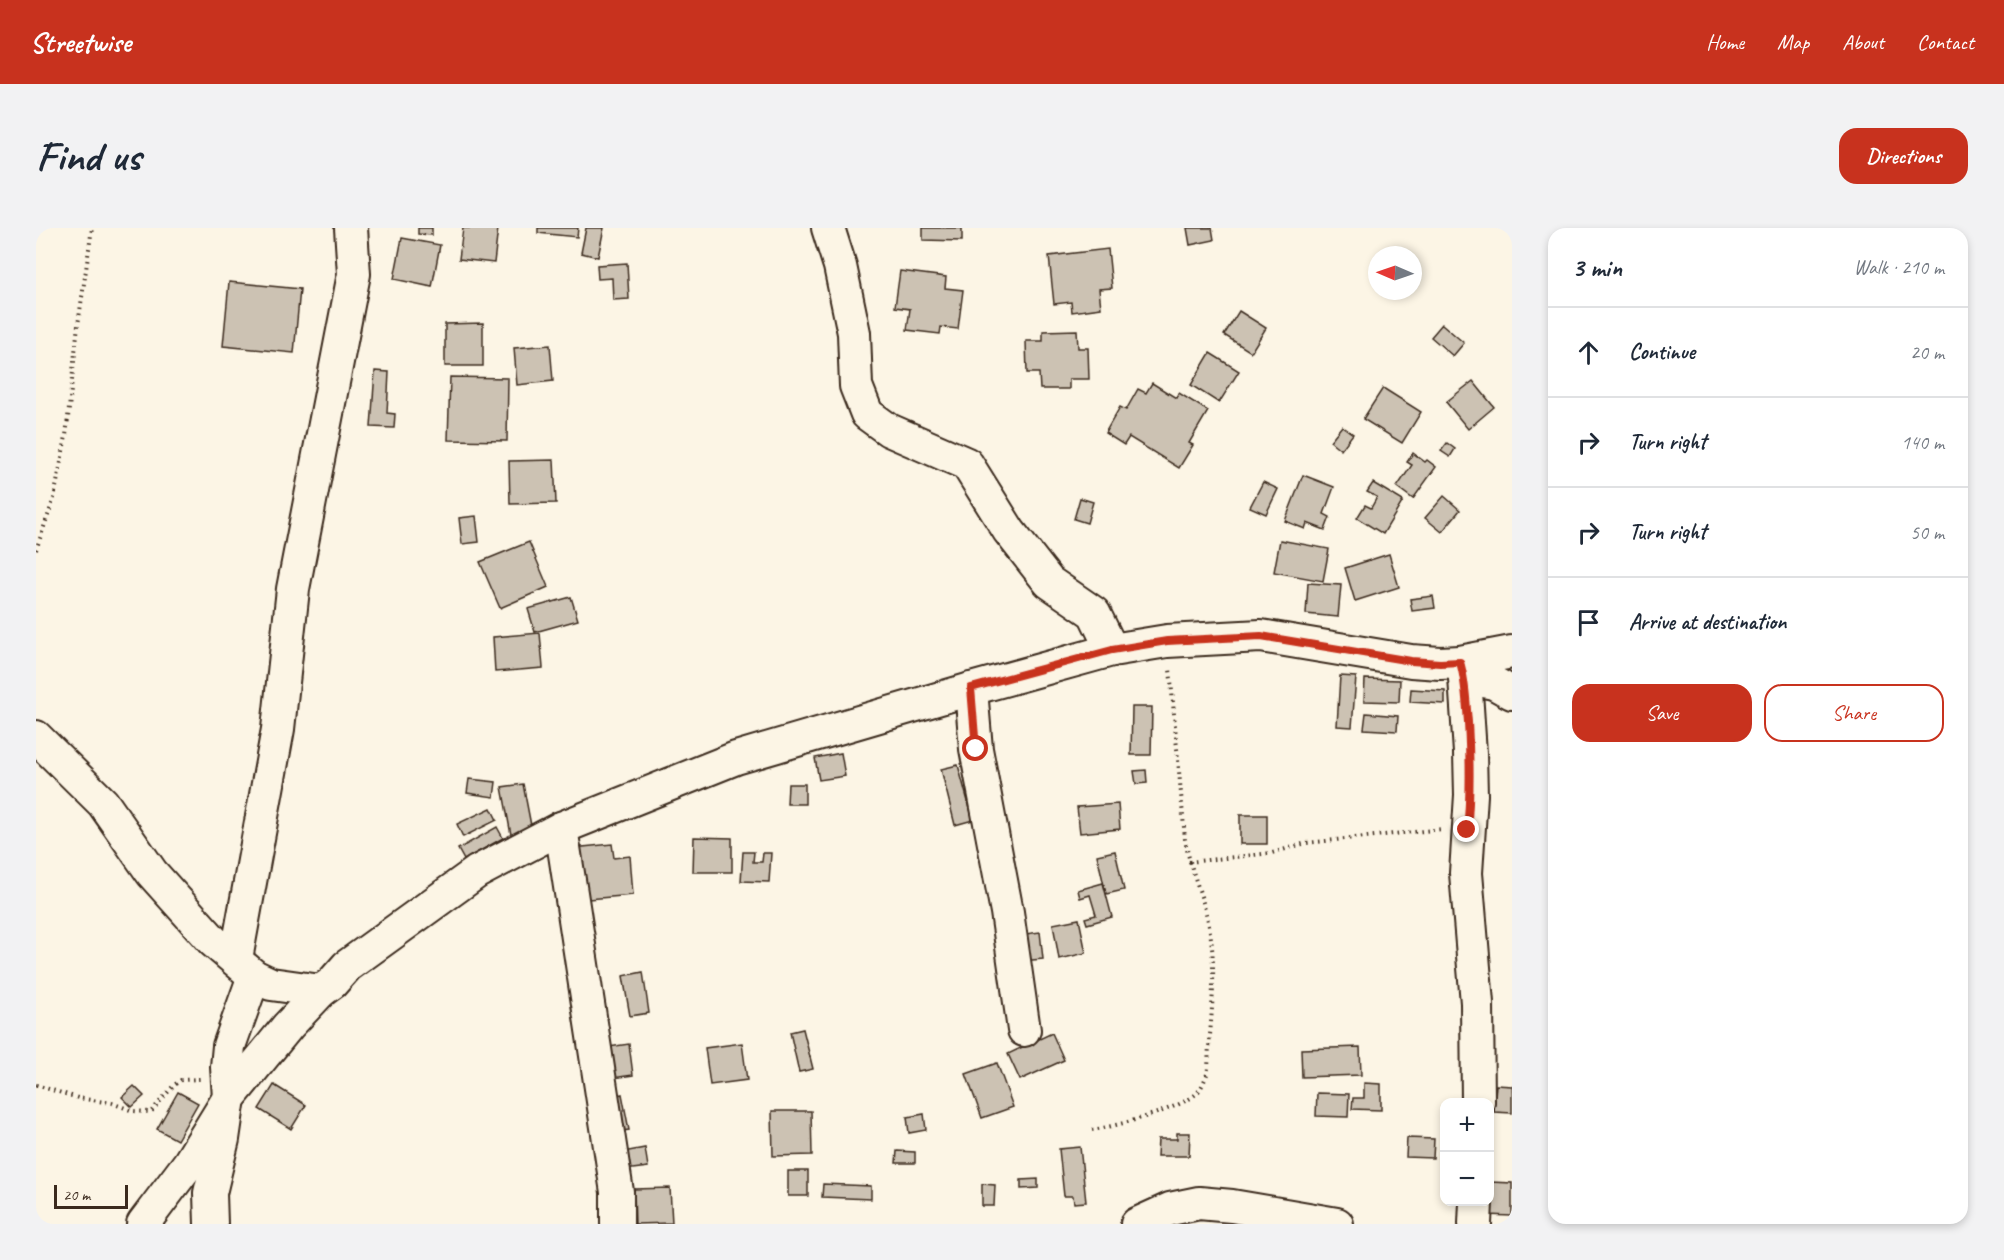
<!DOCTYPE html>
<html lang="en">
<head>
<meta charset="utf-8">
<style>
	body { margin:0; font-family:Caveat,sans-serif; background:#f2f2f3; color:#1f2937 }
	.controls { position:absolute; right:18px; bottom:18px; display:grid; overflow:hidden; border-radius:12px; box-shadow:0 3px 9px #0003 }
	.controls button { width:54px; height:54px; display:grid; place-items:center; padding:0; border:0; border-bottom:2px solid #e0e1e3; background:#fff; color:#1f2937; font:30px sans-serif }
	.compass { position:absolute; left:1332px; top:18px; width:54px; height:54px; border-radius:50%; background:#fff; box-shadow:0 3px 9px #0003; rotate:272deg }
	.scale { position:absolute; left:18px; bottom:15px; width:74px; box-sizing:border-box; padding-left:6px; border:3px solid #3b2a1e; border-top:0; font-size:16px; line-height:21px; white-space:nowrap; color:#3b2a1e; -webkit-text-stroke:4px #fcf5e5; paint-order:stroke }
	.stop { position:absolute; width:18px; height:18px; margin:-14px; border:4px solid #c8321e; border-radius:50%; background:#fff }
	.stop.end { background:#c8321e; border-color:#fff; box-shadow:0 2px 6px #0008 }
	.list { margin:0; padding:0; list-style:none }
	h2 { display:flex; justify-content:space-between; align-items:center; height:78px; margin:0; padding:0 24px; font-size:26px }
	h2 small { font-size:20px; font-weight:400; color:#747a83 }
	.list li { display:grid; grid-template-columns:39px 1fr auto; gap:18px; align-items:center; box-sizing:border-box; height:90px; padding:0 24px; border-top:2px solid #e0e1e3 }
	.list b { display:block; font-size:22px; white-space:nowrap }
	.list em { font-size:20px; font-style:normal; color:#747a83 }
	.actions { display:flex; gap:12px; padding:18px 24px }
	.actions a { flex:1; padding:14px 0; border:2px solid #c8321e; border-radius:18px; text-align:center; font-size:21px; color:#c8321e }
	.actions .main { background:#c8321e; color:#fff }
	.icon { flex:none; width:33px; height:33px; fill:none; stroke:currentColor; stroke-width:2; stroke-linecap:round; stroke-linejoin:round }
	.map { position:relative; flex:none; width:1476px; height:996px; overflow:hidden; border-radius:18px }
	header { display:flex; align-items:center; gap:36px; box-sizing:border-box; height:84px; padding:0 30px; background:#c8321e; color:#fff }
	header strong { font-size:28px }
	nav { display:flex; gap:33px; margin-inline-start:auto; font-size:21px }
	.intro { display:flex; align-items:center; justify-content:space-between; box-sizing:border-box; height:144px; padding:0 36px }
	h1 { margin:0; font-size:42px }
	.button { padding:15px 27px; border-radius:18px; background:#c8321e; color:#fff; font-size:21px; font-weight:700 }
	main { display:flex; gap:36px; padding:0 36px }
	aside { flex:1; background:#fff; border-radius:18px; box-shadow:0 3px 9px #0003 }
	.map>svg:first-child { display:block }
	.building { fill:#ccc2b3; stroke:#3b2a1e; stroke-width:1.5 }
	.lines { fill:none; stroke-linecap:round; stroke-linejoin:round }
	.minor-casing { stroke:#3b2a1e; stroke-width:36 }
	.path { stroke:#3b2a1e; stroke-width:4; stroke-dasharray:1.5 4.5; stroke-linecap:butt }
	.minor { stroke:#fcf5e5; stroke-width:32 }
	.route { stroke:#c8321e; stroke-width:8 }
</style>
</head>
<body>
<header>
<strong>Streetwise</strong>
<nav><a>Home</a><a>Map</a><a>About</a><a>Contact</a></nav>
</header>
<div class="intro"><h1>Find us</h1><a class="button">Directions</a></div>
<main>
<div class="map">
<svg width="1476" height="996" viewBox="0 0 1476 996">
	<rect width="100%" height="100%" fill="#fcf5e5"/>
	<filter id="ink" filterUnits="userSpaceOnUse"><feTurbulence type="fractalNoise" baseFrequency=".0167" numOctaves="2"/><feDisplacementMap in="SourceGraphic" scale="12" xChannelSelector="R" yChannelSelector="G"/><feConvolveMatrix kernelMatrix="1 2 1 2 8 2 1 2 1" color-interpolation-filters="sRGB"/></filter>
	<g filter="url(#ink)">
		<!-- building -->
		<g class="building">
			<path d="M382,0H396V7L382,6Z"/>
			<path d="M427,0H462L458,35L423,31Z"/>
			<path d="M502,0H542L541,9L502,5Z"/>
			<path d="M550,0H568L562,29L545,25Z"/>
			<path d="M887,0H926V13L887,12Z"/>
			<path d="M1151,0H1176L1178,12L1154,17Z"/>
			<path d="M366,10L404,17L396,59L358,51Z"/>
			<path d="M1072,21L1076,60L1063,61L1065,80L1036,84L1035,74L1018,76L1013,28Z"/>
			<path d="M591,35L593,71L577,72L576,50L562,51L561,37Z"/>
			<path d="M864,43L910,49L909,60L927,62L922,101L905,99L904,106L871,102L874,81L859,79Z"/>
			<path d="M193,54L264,61L258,125L187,118Z"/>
			<path d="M1203,83L1230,100L1215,124L1188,107Z"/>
			<path d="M447,95V138H409V96Z"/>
			<path d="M1406,96L1428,115L1417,128L1395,109Z"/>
			<path d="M1041,102L1042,120H1052L1053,151H1033V161H1004L1003,145H991L990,113H1007V103Z"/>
			<path d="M514,117L517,153L481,157L478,120Z"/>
			<path d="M1174,125L1203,143L1183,175L1155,157Z"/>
			<path d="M339,143L353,144L351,185L359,186L358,200L335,199Z"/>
			<path d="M414,149L472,150L471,213L412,212Z"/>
			<path d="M1437,153L1458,179L1432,201L1410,174Z"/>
			<path d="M1116,155L1140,170L1143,165L1172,183L1153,215L1157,217L1143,240L1093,209L1088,217L1069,205L1084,179L1090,182L1102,161L1110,165Z"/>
			<path d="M1347,160L1385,184L1366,215L1327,191Z"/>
			<path d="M1306,198L1317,206L1305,222L1294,213Z"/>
			<path d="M1411,215L1419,221L1414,229L1405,223Z"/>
			<path d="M1377,225L1389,234L1391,232L1400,239L1377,271L1361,259L1376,237L1371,234Z"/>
			<path d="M518,232L520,275L474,276L473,233Z"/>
			<path d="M1267,247L1298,259L1288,286L1294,289L1289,302L1271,295L1269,301L1249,293Z"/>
			<path d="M1227,254L1242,261L1230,286L1214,279Z"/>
			<path d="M1337,255L1367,273L1347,306L1321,290L1329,277L1335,280L1341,269L1331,264Z"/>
			<path d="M1408,268L1424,282L1406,304L1389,290Z"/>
			<path d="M1044,270L1057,274L1051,295L1038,291Z"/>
			<path d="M440,288L443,314L426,316L423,290Z"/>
			<path d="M1244,312L1293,321L1287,353L1238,344Z"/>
			<path d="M493,314L512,359L464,380L444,334Z"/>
			<path d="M1353,326L1363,359L1319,373L1309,340Z"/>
			<path d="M1272,355L1305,357L1302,389L1270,386Z"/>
			<path d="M1397,368L1399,380L1376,383L1374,371Z"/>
			<path d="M535,369L542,392L499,404L492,381Z"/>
			<path d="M504,405L507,440L459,444L457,409Z"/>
			<path d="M1304,448L1320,449L1316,499L1301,498Z"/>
			<path d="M1329,451L1364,452L1363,474L1328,473Z"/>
			<path d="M1375,461L1409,463V476L1374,474Z"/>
			<path d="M1096,479H1116L1115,527H1095Z"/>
			<path d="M1330,485L1362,488L1361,503L1328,501Z"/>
			<path d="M805,525L809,548L783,552L779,530Z"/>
			<path d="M922,537L937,592L919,597L905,541Z"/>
			<path d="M1110,542L1111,555L1100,556L1098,543Z"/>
			<path d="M433,551L460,554L458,569L431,565Z"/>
			<path d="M487,556L497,608L476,612L466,559Z"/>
			<path d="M752,556H769V576H751Z"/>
			<path d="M1082,576L1084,601L1044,605L1041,579Z"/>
			<path d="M455,580L461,592L427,609L421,596Z"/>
			<rect x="1204" y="587" width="27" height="29"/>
			<path d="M461,599L467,610L428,632L422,621Z"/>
			<path d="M658,609L696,610V644H657Z"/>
			<path d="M576,616L578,630L594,628L597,667L541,672L537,620Z"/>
			<path d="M1079,623L1088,662L1070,666L1061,627Z"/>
			<path d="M707,624H718L717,634H726L727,625H735L733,654L705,653Z"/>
			<path d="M1067,655L1076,689L1051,696L1049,690L1060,687L1054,667L1044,670L1042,662Z"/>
			<path d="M1043,691L1050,725L1023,731L1017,696Z"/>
			<path d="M1004,704L1007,731L985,733L982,707Z"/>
			<path d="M607,744L613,785L594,788L587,748Z"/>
			<path d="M767,801L777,841L763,844L754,804Z"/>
			<path d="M1016,805L1028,832L984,852L972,826Z"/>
			<path d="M706,815L711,852L674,857L669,820Z"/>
			<path d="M593,816L597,847L570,851L566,820Z"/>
			<path d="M1324,819L1325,847L1266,849L1265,821Z"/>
			<path d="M961,835L977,879L946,890L930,846Z"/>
			<path d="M1328,855L1345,856V882L1316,881L1317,870H1328Z"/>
			<path d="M238,857L270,877L255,901L223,881Z"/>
			<path d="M1460,857L1476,858V885L1458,884Z"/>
			<path d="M98,858L108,868L96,879L86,869Z"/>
			<path d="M142,864L162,875L141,912L121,901Z"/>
			<path d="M1281,865L1313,866L1312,889L1280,888Z"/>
			<path d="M586,866L593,902L579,904L573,869Z"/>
			<path d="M736,883H775L776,927L737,928Z"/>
			<path d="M888,886L890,902L873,905L871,889Z"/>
			<path d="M1141,905H1154L1153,928H1121L1122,911H1141Z"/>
			<path d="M1371,910L1398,911L1397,930L1370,929Z"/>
			<path d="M1044,919L1050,974L1038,975L1037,968H1028L1023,921Z"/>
			<path d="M609,920L612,939L589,942L587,924Z"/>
			<path d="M861,923L879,924V935H860Z"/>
			<rect x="752" y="943" width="20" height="25"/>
			<path d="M1002,951V960L985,961V952Z"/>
			<path d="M1454,954L1476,955V988L1450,987L1454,974Z"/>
			<path d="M787,956L835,958V971L786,969Z"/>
			<path d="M946,956L959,957L958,978H946Z"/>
			<path d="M634,960L636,995L599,996L598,961Z"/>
		</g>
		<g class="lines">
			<!-- minor casing -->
			<g class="minor-casing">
				<g id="minor">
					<path d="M792,0L804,38L818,105L820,158L831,186L853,202L931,236L973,303L1013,354L1058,385L1076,422"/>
					<path d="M1424,434L1429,449L1434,525L1435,567L1430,645L1441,775L1442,874"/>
					<path d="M1429,449L1458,455L1476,465"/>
					<path d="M935,461L940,521L971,684L988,802"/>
					<path d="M0,509L67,575L116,645L177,713L218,748L235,756L285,763L296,755L311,738L441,644L525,600L700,530L935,461L1076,422L1131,413L1225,408L1375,433L1404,435L1424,434L1476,424"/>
					<path d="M525,600L581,964V996"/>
					<path d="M200,731L242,501L257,361L318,46L315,0"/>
					<path d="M107,996L153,935L193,870L252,798L285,763"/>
					<path d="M175,996L174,965L187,911L193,870L191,839L193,818L218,748"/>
					<path d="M1101,996L1134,981L1163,975L1196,978L1301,996"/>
					<path d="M1439,996L1440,974"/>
				</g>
			</g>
			<!-- path -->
			<g class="path">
				<path d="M0,322L18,270L30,208L42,97L56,0"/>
				<path d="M1153,634L1236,625L1270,615L1407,601"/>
				<path d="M0,857L42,870L76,875L97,883L115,884L138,857L145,852L164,851"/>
				<path d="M1056,902C1081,898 1141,882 1160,866C1164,863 1169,852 1171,846C1173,838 1172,827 1173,819C1176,783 1180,739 1174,704C1169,672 1154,643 1149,611L1134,441"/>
			</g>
			<!-- minor -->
			<use href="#minor" class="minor"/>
		</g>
	</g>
	<g class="lines" filter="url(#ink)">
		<!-- route -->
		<path class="route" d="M940,521L935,460L1076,422L1131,413L1225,408L1375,433L1404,435L1424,434C1430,454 1430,473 1432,494C1434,530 1435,565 1431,602"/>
	</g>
</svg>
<div class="controls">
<button>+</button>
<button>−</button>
</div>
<svg class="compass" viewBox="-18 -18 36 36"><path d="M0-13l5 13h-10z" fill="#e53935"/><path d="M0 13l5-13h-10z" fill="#747a83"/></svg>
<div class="scale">20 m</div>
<div class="stop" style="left:940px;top:521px"></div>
<div class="stop end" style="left:1431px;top:602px"></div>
</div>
<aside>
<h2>3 min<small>Walk · 210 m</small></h2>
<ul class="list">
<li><svg class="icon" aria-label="ahead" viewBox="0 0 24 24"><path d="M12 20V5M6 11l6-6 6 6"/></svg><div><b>Continue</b></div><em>20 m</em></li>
<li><svg class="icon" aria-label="right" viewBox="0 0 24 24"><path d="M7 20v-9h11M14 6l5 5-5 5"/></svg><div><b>Turn right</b></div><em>140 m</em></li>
<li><svg class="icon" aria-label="right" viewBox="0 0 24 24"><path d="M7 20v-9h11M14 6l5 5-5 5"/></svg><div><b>Turn right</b></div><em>50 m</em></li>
<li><svg class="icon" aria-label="arrive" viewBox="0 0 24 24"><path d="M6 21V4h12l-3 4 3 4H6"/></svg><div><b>Arrive at destination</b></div></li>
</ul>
<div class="actions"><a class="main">Save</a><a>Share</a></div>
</aside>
</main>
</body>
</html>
